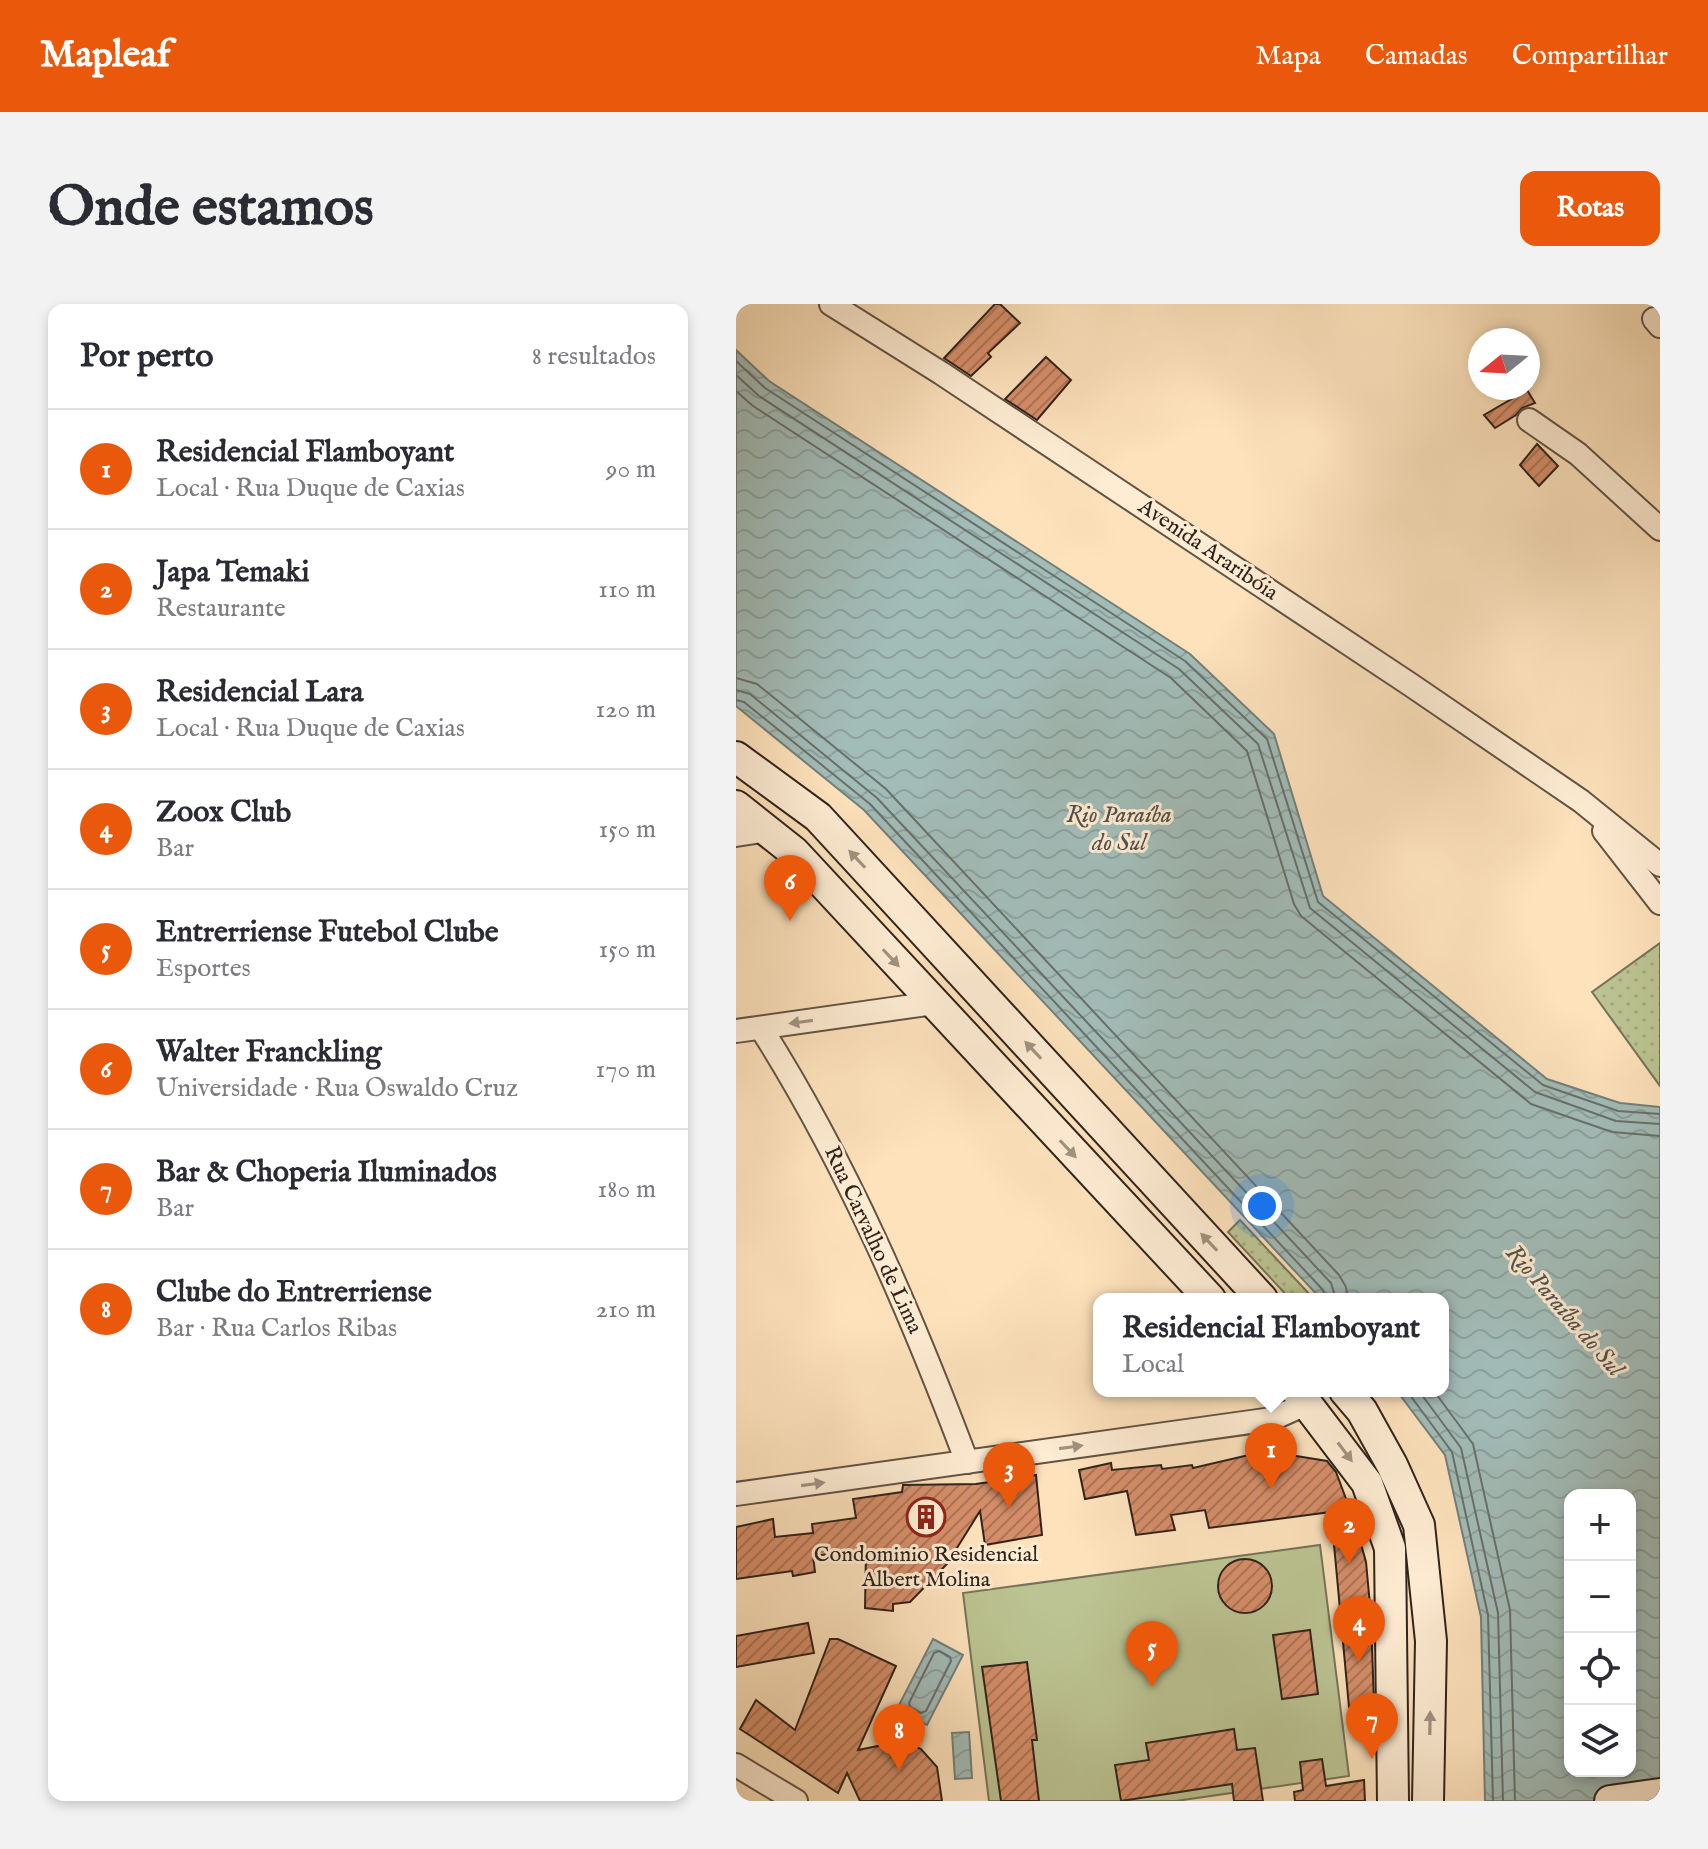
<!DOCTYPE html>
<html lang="pt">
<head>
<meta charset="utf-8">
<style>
	body { margin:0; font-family:"IM FELL English",serif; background:#f2f2f3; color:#2b2b33 }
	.controls { position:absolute; right:24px; bottom:24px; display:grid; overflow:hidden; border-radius:16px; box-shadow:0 4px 12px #0003 }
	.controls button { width:72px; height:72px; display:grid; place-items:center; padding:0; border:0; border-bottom:2px solid #e1e1e2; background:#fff; color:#2b2b33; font:40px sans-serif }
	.compass { position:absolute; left:732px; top:24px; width:72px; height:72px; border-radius:50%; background:#fff; box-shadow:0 4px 12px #0003; rotate:252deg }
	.you { position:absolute; left:526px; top:902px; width:28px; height:28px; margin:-20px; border:6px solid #fff; border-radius:50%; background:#1a73e8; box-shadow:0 0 0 12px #1a73e833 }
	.badge { display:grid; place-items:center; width:52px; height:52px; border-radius:50%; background:#ea580c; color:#fff; font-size:26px; font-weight:700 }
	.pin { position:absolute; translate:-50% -66px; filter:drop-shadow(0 2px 4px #0008) }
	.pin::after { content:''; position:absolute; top:42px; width:28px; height:24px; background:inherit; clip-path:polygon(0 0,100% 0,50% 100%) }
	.popup { position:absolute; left:357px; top:989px; width:356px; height:104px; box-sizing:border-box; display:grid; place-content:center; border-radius:16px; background:#fff; filter:drop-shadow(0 2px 6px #0005); font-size:26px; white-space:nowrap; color:#7c7c81 }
	.popup b { font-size:30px; color:#2b2b33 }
	.popup::after { content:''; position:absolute; left:50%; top:100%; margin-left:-16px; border:16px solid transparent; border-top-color:#fff }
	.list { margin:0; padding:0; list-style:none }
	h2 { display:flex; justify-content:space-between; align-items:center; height:104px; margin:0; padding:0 32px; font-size:34px }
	h2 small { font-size:26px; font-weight:400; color:#7c7c81 }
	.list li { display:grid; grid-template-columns:52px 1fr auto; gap:24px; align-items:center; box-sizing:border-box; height:120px; padding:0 32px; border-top:2px solid #e1e1e2 }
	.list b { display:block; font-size:30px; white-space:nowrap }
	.list p { margin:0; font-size:26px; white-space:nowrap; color:#7c7c81 }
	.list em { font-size:26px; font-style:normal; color:#7c7c81 }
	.icon { flex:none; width:44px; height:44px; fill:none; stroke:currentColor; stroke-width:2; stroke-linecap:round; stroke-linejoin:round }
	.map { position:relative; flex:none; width:924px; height:1497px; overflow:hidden; border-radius:16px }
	header { display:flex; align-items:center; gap:48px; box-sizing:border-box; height:112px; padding:0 40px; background:#ea580c; color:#fff }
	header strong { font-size:38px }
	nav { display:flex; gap:44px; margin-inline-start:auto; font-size:28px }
	.intro { display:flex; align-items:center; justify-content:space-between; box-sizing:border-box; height:192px; padding:0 48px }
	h1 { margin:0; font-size:56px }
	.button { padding:20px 36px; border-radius:16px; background:#ea580c; color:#fff; font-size:28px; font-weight:700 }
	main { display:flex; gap:48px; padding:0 48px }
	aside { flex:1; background:#fff; border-radius:16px; box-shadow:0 4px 12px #0003 }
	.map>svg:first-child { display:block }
	.park { fill:url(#park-dots); stroke:#767458; stroke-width:2 }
	.garden { fill:#bcc493; stroke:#767458; stroke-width:2 }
	.water { fill:url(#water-waves); stroke:#747f7a; stroke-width:2; fill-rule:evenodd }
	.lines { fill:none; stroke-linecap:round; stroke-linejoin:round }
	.shore { stroke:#68706a; stroke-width:2 }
	.building { fill:url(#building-hatch); stroke:#2f231c; stroke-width:2 }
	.street-casing { stroke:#625344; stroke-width:26 }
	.secondary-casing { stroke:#2f231c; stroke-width:34 }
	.street { stroke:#feecd3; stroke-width:22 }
	.secondary { stroke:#feecd3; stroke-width:30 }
	.oneway { fill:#a19281 }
	.labels { text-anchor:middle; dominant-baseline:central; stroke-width:6; stroke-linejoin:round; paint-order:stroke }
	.street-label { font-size:22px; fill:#2f231c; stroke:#feecd3 }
	.poi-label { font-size:22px; fill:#2f231c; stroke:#feecd3 }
	.water-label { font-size:24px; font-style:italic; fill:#52514b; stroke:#feecd3 }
</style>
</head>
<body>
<header>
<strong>Mapleaf</strong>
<nav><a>Mapa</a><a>Camadas</a><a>Compartilhar</a></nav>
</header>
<div class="intro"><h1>Onde estamos</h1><a class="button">Rotas</a></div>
<main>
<aside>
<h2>Por perto<small>8 resultados</small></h2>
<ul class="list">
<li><span class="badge">1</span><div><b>Residencial Flamboyant</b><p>Local · Rua Duque de Caxias</p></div><em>90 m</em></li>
<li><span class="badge">2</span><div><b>Japa Temaki</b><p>Restaurante</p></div><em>110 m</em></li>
<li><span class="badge">3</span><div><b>Residencial Lara</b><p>Local · Rua Duque de Caxias</p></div><em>120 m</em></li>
<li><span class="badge">4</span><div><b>Zoox Club</b><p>Bar</p></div><em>150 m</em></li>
<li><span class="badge">5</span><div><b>Entrerriense Futebol Clube</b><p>Esportes</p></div><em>150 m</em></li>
<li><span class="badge">6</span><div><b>Walter Franckling</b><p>Universidade · Rua Oswaldo Cruz</p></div><em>170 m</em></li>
<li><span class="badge">7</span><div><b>Bar &amp; Choperia Iluminados</b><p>Bar</p></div><em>180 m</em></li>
<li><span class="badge">8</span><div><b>Clube do Entrerriense</b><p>Bar · Rua Carlos Ribas</p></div><em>210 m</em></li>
</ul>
</aside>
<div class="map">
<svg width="924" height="1497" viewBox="0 0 924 1497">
	<defs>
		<pattern id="park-dots" width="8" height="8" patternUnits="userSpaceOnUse" patternTransform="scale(2)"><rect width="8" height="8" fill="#bcc493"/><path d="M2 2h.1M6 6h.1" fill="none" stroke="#a2a87e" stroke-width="1.8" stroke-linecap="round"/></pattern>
		<pattern id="water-waves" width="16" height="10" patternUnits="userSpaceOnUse" patternTransform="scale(2)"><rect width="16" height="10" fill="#a2bcb8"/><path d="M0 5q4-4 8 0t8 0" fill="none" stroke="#8ca19e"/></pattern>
		<pattern id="building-hatch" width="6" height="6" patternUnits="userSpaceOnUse" patternTransform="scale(2)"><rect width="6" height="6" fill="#d58e69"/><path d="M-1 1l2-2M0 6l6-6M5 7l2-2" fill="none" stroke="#ad7456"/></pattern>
	</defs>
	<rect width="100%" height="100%" fill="#fde2bc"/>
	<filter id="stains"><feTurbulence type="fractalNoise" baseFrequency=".0025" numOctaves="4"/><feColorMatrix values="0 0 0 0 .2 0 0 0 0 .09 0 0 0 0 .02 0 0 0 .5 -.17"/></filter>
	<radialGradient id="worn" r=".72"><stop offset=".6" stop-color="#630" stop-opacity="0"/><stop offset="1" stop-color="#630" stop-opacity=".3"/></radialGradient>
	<!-- park -->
	<g class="park">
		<path d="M924,639V782L856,688Z"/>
		<path d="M504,916L578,995H554L492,928Z"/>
	</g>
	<!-- garden -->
	<path class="garden" d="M584,1241L613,1472L440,1497H253L227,1289Z"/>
	<!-- water -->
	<g class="water">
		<path d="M0,46L33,77L454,350L538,430L587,592L811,775L884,799L924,803V1497H749L745,1313L709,1151L661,1087H707V995H585L128,506L0,402ZM834,1191H894V1467H834Z"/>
		<path d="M197,1335L227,1351L191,1421L161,1405Z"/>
		<path d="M233,1428L236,1474L219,1475L216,1429Z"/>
	</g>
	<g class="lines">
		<!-- shore -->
		<g class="shore">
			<path d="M0,57L29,84L449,357L531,435L582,598L807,781L882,807L924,810"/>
			<path d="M0,71L23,92L443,365L522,440L574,604L799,788L880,817L924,820"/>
			<path d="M0,87L17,102L435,374L511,447L558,600L565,612L795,800L876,828L924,832"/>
			<path d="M0,374L21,380L150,485L603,971L610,983L612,995"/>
			<path d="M0,386L14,390L141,494L595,979L600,995"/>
			<path d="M0,396L8,398L134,500L587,986L590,995"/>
			<path d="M671,1087L716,1148L752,1311L757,1497"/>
			<path d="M683,1087L725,1144L762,1309L767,1497"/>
			<path d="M698,1087L737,1140L774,1306L779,1497"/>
			<path d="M203,1347L214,1353L215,1357L190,1407L185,1409L174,1403L173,1399L198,1349Z"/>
		</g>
	</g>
	<!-- building -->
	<g class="building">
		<path d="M259,0H264L284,19L252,49L255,53L235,72L208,54Z"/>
		<path d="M310,53L335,76L301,116L269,95Z"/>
		<path d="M791,86L799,99L786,104L780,111L759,124L748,111Z"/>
		<path d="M801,140L822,162L803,182L784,161Z"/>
		<path d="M530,1147L591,1157L600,1168L619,1219L630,1258L635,1312L638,1401L613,1403L595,1208L473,1224L469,1206L435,1211L439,1226L400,1231L391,1187L349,1195L343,1166L375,1159L376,1166L425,1161L426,1165L456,1161L457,1164Z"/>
		<path d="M300,1171L306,1231L249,1241L244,1207L211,1260L174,1298L157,1300V1307L129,1304L130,1246L77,1252L79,1268L57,1272L56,1267L0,1275V1223L37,1215L39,1233L77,1229L76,1220L120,1214L117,1195L166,1188L167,1181L240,1180Z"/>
		<circle cx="509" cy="1282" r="27"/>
		<path d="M72,1319L78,1349L0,1363V1332Z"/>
		<path d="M574,1326L582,1390L546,1395L537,1331Z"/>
		<path d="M94,1335H102L160,1362L122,1446L156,1439L174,1440L185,1445L201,1463L206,1497H124L111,1469L102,1489L4,1425L20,1396L59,1426Z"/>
		<path d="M291,1358L301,1436H296L303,1497H265L246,1363Z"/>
		<path d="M498,1425L501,1446L519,1444L527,1497H498L496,1480L385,1497L379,1461L413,1456L410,1439Z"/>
		<path d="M586,1455L590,1482L628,1476L629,1497H559L558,1488L567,1486L564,1458Z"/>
	</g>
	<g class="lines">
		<!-- street casing -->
		<g class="street-casing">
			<g id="street">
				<path d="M95,0L205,69L675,381L845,497L924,561"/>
				<path d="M918,15L924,22"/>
				<path d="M793,116L842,150L924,225"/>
				<path d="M868,527L924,599"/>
				<path d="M0,531L31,526"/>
				<path d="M25,724C111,860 174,1007 231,1158"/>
				<path d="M0,727L198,699"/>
				<path d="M0,1190L536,1115L572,1099"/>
				<path d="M0,1461L60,1497"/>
			</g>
		</g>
		<!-- secondary casing -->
		<g class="secondary-casing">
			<g id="secondary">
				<path d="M0,453L82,513L526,995"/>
				<path d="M0,502L58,548L474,995"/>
				<path d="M561,1087L631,1179L654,1244L657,1497"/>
				<path d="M609,1087L626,1107L656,1161L683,1221L695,1337L692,1497"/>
				<path d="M874,1497L924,1490"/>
			</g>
		</g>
		<!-- street -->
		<use href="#street" class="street"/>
		<!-- secondary -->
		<use href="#secondary" class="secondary"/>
	</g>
	<!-- one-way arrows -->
	<defs><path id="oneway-solid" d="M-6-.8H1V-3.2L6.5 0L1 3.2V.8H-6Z" transform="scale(2)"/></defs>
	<g class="oneway">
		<use href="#oneway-solid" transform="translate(121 555) rotate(-133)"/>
		<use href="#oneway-solid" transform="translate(155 654) rotate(47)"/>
		<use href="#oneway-solid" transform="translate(65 718) rotate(172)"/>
		<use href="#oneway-solid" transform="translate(297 746) rotate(-133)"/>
		<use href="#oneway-solid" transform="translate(332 845) rotate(47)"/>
		<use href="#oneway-solid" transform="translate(473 938) rotate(-133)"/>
		<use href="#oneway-solid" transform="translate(335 1143) rotate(-8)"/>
		<use href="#oneway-solid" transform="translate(609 1148) rotate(53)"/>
		<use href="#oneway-solid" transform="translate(77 1180) rotate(-8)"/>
		<use href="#oneway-solid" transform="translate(694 1419) rotate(-89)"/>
	</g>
	<!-- icons -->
	<defs>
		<g id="building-ring" transform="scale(2)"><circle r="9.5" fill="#feecd3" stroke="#8f2418" stroke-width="1.5"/><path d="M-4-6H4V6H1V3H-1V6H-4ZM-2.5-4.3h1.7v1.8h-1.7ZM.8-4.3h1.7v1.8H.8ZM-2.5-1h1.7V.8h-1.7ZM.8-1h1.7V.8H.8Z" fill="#8f2418"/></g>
	</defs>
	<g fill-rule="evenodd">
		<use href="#building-ring" x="190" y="1213"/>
	</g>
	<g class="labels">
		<!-- street labels -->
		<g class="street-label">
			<text transform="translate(472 246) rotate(34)">Avenida Araribóia</text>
			<text transform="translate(137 936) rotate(65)">Rua Carvalho de Lima</text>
		</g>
		<!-- poi labels -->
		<g class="poi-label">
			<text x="190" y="1251">Condominio Residencial<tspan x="190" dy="25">Albert Molina</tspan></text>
		</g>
		<!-- water labels -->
		<g class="water-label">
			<text x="383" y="511">Rio Paraíba<tspan x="383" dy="28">do Sul</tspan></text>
			<text transform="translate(828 1007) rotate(49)">Rio Paraíba do Sul</text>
		</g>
	</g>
	<rect width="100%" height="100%" filter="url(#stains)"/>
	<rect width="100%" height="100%" fill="url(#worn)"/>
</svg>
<div class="controls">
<button>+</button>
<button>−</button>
<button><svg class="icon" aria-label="locate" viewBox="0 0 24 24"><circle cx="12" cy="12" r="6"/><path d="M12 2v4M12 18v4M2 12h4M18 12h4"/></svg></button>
<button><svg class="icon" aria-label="layers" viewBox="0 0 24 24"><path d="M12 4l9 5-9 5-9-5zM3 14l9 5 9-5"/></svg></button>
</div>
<svg class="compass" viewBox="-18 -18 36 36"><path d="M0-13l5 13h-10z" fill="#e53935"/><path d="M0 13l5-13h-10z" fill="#7c7c81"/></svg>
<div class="you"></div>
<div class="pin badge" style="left:535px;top:1185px">1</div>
<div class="popup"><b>Residencial Flamboyant</b>Local</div>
<div class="pin badge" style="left:613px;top:1260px">2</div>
<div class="pin badge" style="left:273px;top:1204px">3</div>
<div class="pin badge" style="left:623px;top:1358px">4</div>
<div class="pin badge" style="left:416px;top:1383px">5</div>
<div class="pin badge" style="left:54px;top:617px">6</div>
<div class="pin badge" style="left:636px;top:1455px">7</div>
<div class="pin badge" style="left:163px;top:1466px">8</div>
</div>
</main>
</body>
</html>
